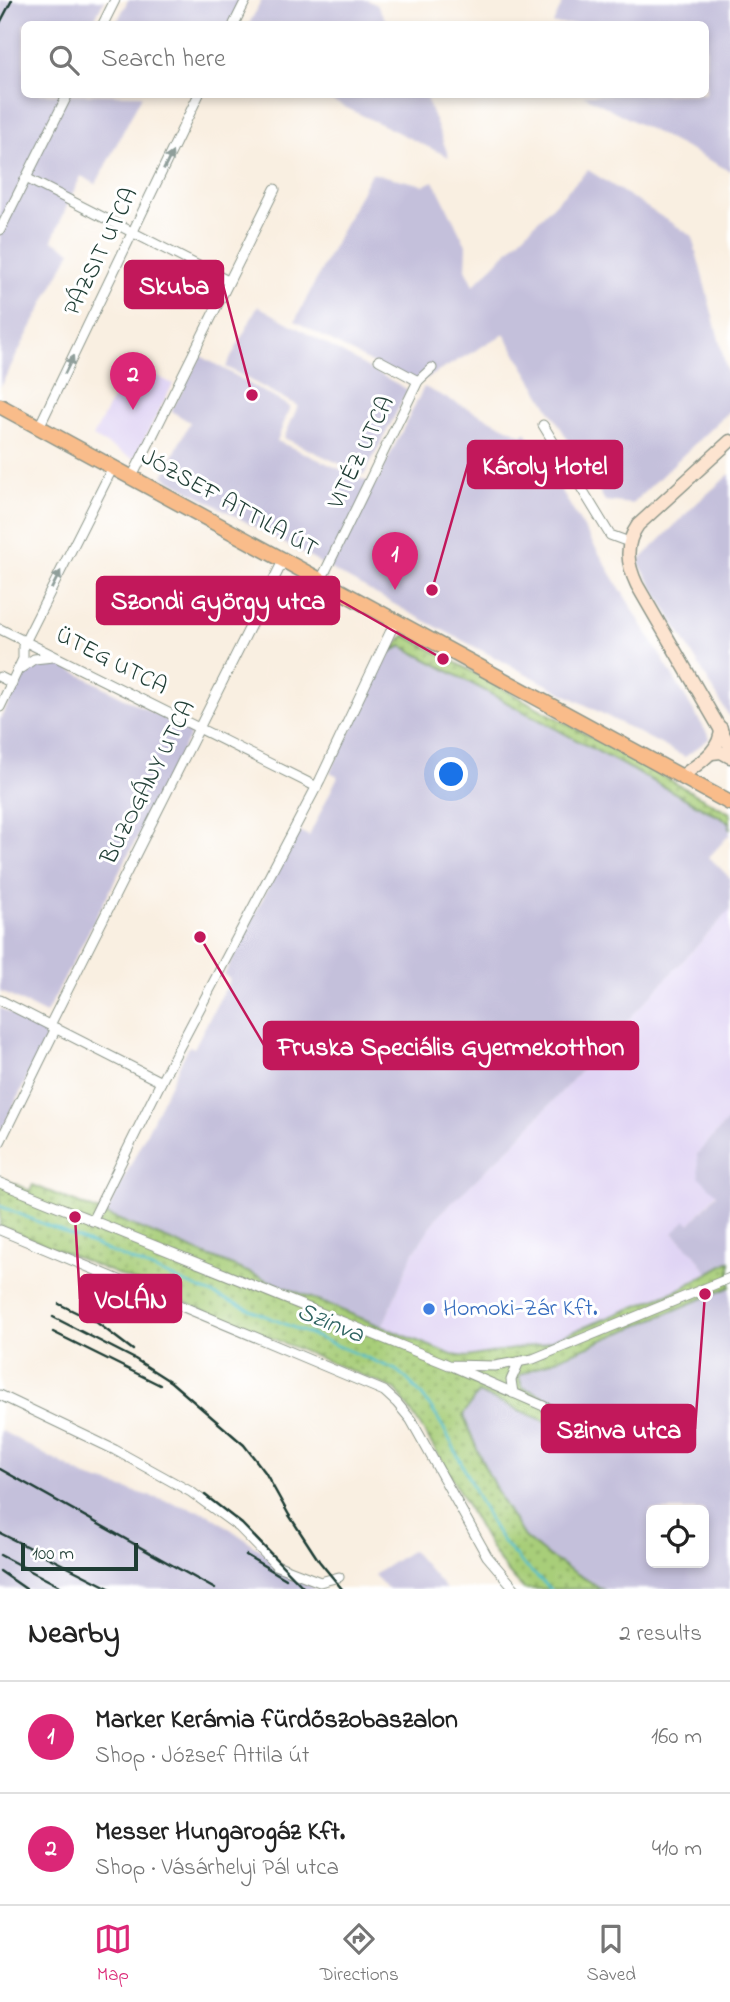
<!DOCTYPE html>
<html lang="en">
<head>
<meta charset="utf-8">
<style>
	body { margin:0; font-family:"Indie Flower",sans-serif; background:#f2f2f2; color:#222 }
	.controls { position:absolute; right:21px; bottom:21px; display:grid; overflow:hidden; border-radius:10px; box-shadow:0 4px 10px #0003 }
	.controls button { width:63px; height:63px; display:grid; place-items:center; padding:0; border:0; border-bottom:2px solid #e0e0e0; background:#fff; color:#222; font:35px sans-serif }
	.scale { position:absolute; left:21px; bottom:18px; width:117px; box-sizing:border-box; padding-left:7px; border:4px solid #1f3d34; border-top:0; font-size:19px; line-height:24px; white-space:nowrap; color:#1f3d34; -webkit-text-stroke:5px #fff; paint-order:stroke }
	.you { position:absolute; left:452px; top:775px; width:24px; height:24px; margin:-18px; border:5px solid #fff; border-radius:50%; background:#1a73e8; box-shadow:0 0 0 10px #1a73e833 }
	.badge { display:grid; place-items:center; width:46px; height:46px; border-radius:50%; background:#db2777; color:#fff; font-size:23px; font-weight:700 }
	.pin { position:absolute; translate:-50% -58px; filter:drop-shadow(0 2px 4px #0008) }
	.pin::after { content:''; position:absolute; top:37px; width:24px; height:21px; background:inherit; clip-path:polygon(0 0,100% 0,50% 100%) }
	.list { margin:0; padding:0; list-style:none }
	h2 { display:flex; justify-content:space-between; align-items:center; height:91px; margin:0; padding:0 28px; font-size:30px }
	h2 small { font-size:23px; font-weight:400; color:#767676 }
	.list li { display:grid; grid-template-columns:46px 1fr auto; gap:21px; align-items:center; box-sizing:border-box; height:112px; padding:0 28px; border-top:2px solid #e0e0e0 }
	.list b { display:block; font-size:26px; white-space:nowrap }
	.list p { margin:0; font-size:23px; white-space:nowrap; color:#767676 }
	.list em { font-size:23px; font-style:normal; color:#767676 }
	.icon { flex:none; width:38px; height:38px; fill:none; stroke:currentColor; stroke-width:2; stroke-linecap:round; stroke-linejoin:round }
	.map { position:relative; flex:none; width:730px; height:1589px; overflow:hidden }
	.search { position:absolute; background:#fff; box-shadow:0 4px 10px #0003; left:21px; right:21px; top:21px; height:77px; display:flex; align-items:center; gap:18px; box-sizing:border-box; padding:0 24px; border-radius:10px; color:#767676; font-size:26px }
	.sheet { height:315px; background:#fff }
	nav { display:flex; justify-content:space-around; align-items:center; box-sizing:border-box; height:98px; border-top:2px solid #e0e0e0; background:#fff; font-size:19px; color:#767676 }
	nav a { display:grid; justify-items:center; gap:4px }
	nav .on { color:#db2777 }
	.map>svg:first-child { display:block }
	.built { fill:#e0d4f4 }
	.industrial { fill:#c4c0db; fill-rule:evenodd }
	.grass { fill:url(#grass-dots); stroke:#648656; stroke-width:2 }
	.lines { fill:none; stroke-linecap:round; stroke-linejoin:round }
	.stream { stroke:#53bfcd; stroke-width:2.5 }
	.street-casing { stroke:#8c968a; stroke-width:11 }
	.secondary-casing { stroke:#8c968a; stroke-width:15 }
	.primary-casing { stroke:#8c968a; stroke-width:17 }
	.street { stroke:#fff; stroke-width:9 }
	.secondary { stroke:#fde4d0; stroke-width:12 }
	.primary { stroke:#f9bc8a; stroke-width:14 }
	.rail { stroke:#1f3d34; stroke-width:2.5 }
	.oneway { fill:#8f9e9a }
	.shop-dot { fill:#3f7fe0; stroke:#fff; stroke-width:2.5 }
	.labels { text-anchor:middle; dominant-baseline:central; stroke-width:6; stroke-linejoin:round; paint-order:stroke }
	.street-label { font-size:24px; fill:#1f3d34; stroke:#fff }
	.shop-label { font-size:24px; fill:#366cbe; stroke:#fff; text-anchor:start }
	.water-label { font-size:26px; font-style:italic; fill:#2f6462; stroke:#fff }
	.leader { fill:none; stroke:#c2185b; stroke-width:2.5 }
	.callout-dot { fill:#c2185b; stroke:#fff; stroke-width:2.5 }
	.callout { fill:#c2185b; stroke:#c2185b; stroke-width:2.5 }
	.callout-label { font-size:26px; text-anchor:middle; font-weight:bold; fill:#fff }
</style>
</head>
<body>
<div class="map">
<svg width="730" height="1589" viewBox="0 0 730 1589">
	<defs>
		<pattern id="grass-dots" width="8" height="8" patternUnits="userSpaceOnUse" patternTransform="scale(1.75)"><rect width="8" height="8" fill="#a8ce79"/><path d="M2 2h.1M6 6h.1" fill="none" stroke="#88a864" stroke-width="1.8" stroke-linecap="round"/></pattern>
	</defs>
	<rect width="100%" height="100%" fill="#fff"/>
	<filter id="ink" filterUnits="userSpaceOnUse"><feTurbulence type="fractalNoise" baseFrequency=".0143" numOctaves="2"/><feDisplacementMap in="SourceGraphic" scale="14" xChannelSelector="R" yChannelSelector="G"/><feConvolveMatrix kernelMatrix="1 2 1 2 8 2 1 2 1" color-interpolation-filters="sRGB"/></filter>
	<filter id="wash" filterUnits="userSpaceOnUse"><feTurbulence type="fractalNoise" baseFrequency=".00686" numOctaves="4" result="noise"/><feDisplacementMap in="SourceGraphic" scale="28" xChannelSelector="R" yChannelSelector="G"/><feGaussianBlur stdDeviation="1.57" result="paint"/><feColorMatrix in="noise" values="0 0 0 0 0 0 0 0 0 0 0 0 0 0 0 0 0 1.4 0 .05"/><feComposite in="paint" operator="in"/></filter>
	<g filter="url(#wash)">
		<rect width="100%" height="100%" fill="#f9efe1"/>
		<!-- built -->
		<g class="built">
			<path d="M131,363L173,384L134,459L93,437Z"/>
			<path d="M730,910V1118L697,1154L717,1193L690,1224L673,1233L694,1253L708,1273L680,1289L542,1344L466,1357L440,1352L382,1328L412,1255L436,1218L514,1143Z"/>
		</g>
		<!-- industrial -->
		<g class="industrial">
			<path d="M0,0H104L92,24H24V94L142,95L96,184L81,176L69,201L52,240L71,251L0,387Z"/>
			<path d="M128,0H246L234,24H116Z"/>
			<path d="M262,0H367L377,5L388,24H249Z"/>
			<path d="M564,0H730V171L583,95L706,94V24H553Z"/>
			<path d="M320,95H425L449,157Z"/>
			<path d="M588,170L692,236L730,382V410L632,504L605,501L504,334L413,386L295,321L371,173L424,185L434,181L467,247L466,269L474,285Z"/>
			<path d="M258,306L408,390L364,475L284,438L298,406L226,367Z"/>
			<path d="M201,356L290,407L277,441L375,485L424,387L522,435L526,432L710,738L685,757L410,613L163,476L190,422L171,411Z"/>
			<path d="M730,474V718L638,562L698,502Z"/>
			<path d="M402,646L729,822L730,834L709,857L730,878V910L514,1143L436,1218L412,1255L382,1328L106,1215L189,1046L194,1048L230,979L224,975L297,830L309,836L338,776L330,772L390,652Z"/>
			<path d="M47,660L60,664L191,733L46,1014L0,991V719L28,668Z"/>
			<path d="M0,1008L49,1033L0,1134Z"/>
			<path d="M730,1118V1261L708,1273L694,1253L673,1233L686,1220L690,1224L717,1194L699,1177L697,1154Z"/>
			<path d="M730,1287V1589H602L545,1554L524,1537L502,1501L481,1459L463,1415L478,1393L601,1444L620,1428L521,1387L519,1377L521,1374ZM651,1510H704V1563H651Z"/>
			<path d="M0,1430L86,1477L209,1514L316,1589H0Z"/>
			<path d="M412,1550L446,1589H388L374,1575Z"/>
		</g>
		<!-- grass -->
		<g class="grass">
			<path d="M405,635L730,813V829L729,822L402,646L390,652Z"/>
			<path d="M0,1177L30,1191L33,1185L452,1355L467,1357L542,1344L680,1289L730,1261V1287L521,1374L519,1377L522,1387L621,1428L601,1444L478,1393L463,1415L481,1459L502,1501L524,1537L545,1554L602,1589H524C494,1561 481,1530 461,1495C441,1458 420,1423 395,1389L0,1226Z"/>
		</g>
		<g class="lines">
			<!-- stream -->
			<path class="stream" d="M0,1206L396,1370C445,1407 464,1478 495,1530C510,1554 530,1571 551,1589"/>
		</g>
	</g>
	<g filter="url(#ink)">
		<g class="lines">
			<!-- street casing -->
			<g class="street-casing">
				<g id="street">
					<path d="M103,24L115,0"/>
					<path d="M234,24L246,0"/>
					<path d="M26,178L228,281"/>
					<path d="M0,230L68,94"/>
					<path d="M379,360L418,381"/>
					<path d="M543,425L610,535L629,542"/>
					<path d="M39,427L199,94"/>
					<path d="M132,477L275,189"/>
					<path d="M321,580L418,381L432,368"/>
					<path d="M0,629L317,787"/>
					<path d="M21,668L34,659L53,657"/>
					<path d="M0,677L12,683"/>
					<path d="M0,707L23,659V646L113,467"/>
					<path d="M0,1000L161,1082"/>
					<path d="M50,1025L284,559"/>
					<path d="M0,1142L56,1028"/>
					<path d="M0,1183L449,1365L495,1366L533,1359L730,1278"/>
					<path d="M92,1221L161,1082L320,780L396,620"/>
					<path d="M0,1230L384,1391L397,1403L411,1420L487,1556L515,1589"/>
					<path d="M454,1367L612,1436"/>
					<path d="M513,1393L511,1380L519,1362"/>
					<path d="M0,1395L115,1450L191,1492L239,1527L276,1565L320,1582L339,1577"/>
				</g>
			</g>
			<!-- secondary casing -->
			<g class="secondary-casing">
				<g id="secondary">
					<path d="M730,441L638,525C624,545 627,564 637,585L730,746"/>
					<path d="M712,753L721,752L730,757"/>
					<path d="M682,776C699,763 721,751 721,728"/>
				</g>
			</g>
			<!-- primary casing -->
			<g class="primary-casing">
				<path id="primary" d="M0,406L730,803"/>
			</g>
			<!-- street -->
			<use href="#street" class="street"/>
			<!-- secondary -->
			<use href="#secondary" class="secondary"/>
			<!-- primary -->
			<use href="#primary" class="primary"/>
			<!-- rail -->
			<g class="rail">
				<path d="M0,23L12,0"/>
				<path d="M59,1304L96,1322L133,1350"/>
				<path d="M53,1317L135,1359L171,1382L244,1445L265,1472L289,1515L319,1561L342,1589"/>
				<path d="M53,1332L160,1385"/>
				<path d="M0,1469L215,1589"/>
				<path d="M205,1495L242,1524L305,1589"/>
				<path d="M0,1533L111,1589"/>
				<path d="M0,1555L65,1589"/>
				<path d="M246,1555L286,1579"/>
				<path d="M0,1571L26,1589"/>
			</g>
		</g>
		<!-- one-way arrows -->
		<defs><path id="oneway-solid" d="M-6-.8H1V-3.2L6.5 0L1 3.2V.8H-6Z" transform="scale(1.75)"/></defs>
		<g class="oneway">
			<use href="#oneway-solid" transform="translate(168 161) rotate(-64)"/>
			<use href="#oneway-solid" transform="translate(69 365) rotate(-64)"/>
			<use href="#oneway-solid" transform="translate(56 580) rotate(-63)"/>
		</g>
	</g>
	<!-- markers -->
	<circle class="shop-dot" cx="429" cy="1309" r="7"/>
	<g class="labels">
		<!-- street labels -->
		<g class="street-label">
			<text transform="translate(102 252) rotate(-64)">PÁZSIT UTCA</text>
			<text transform="translate(362 453) rotate(-64)">VITÉZ UTCA</text>
			<text transform="translate(229 504) rotate(29)">JÓZSEF ATTILA ÚT</text>
			<text transform="translate(111 662) rotate(27)">ÜTEG UTCA</text>
			<text transform="translate(149 783) rotate(-63)">BUZOGÁNY UTCA</text>
		</g>
		<!-- shop labels -->
		<g class="shop-label">
			<text x="443" y="1309">Homoki-Zár Kft.</text>
		</g>
		<!-- water labels -->
		<g class="water-label">
			<text transform="translate(330 1324) rotate(22)">Szinva</text>
		</g>
	</g>
	<!-- callouts -->
	<path class="leader" d="M252 395L223 285M432 590L468 464M443 659L339 600M200 937L264 1045M75 1217L80 1299M705 1294L695 1429"/>
	<g class="callout-dot">
		<circle cx="252" cy="395" r="7"/>
		<circle cx="432" cy="590" r="7"/>
		<circle cx="443" cy="659" r="7"/>
		<circle cx="200" cy="937" r="7"/>
		<circle cx="75" cy="1217" r="7"/>
		<circle cx="705" cy="1294" r="7"/>
	</g>
	<g class="callout">
		<rect x="125" y="261" width="98" height="47" rx="7"/>
		<rect x="468" y="441" width="154" height="47" rx="7"/>
		<rect x="97" y="577" width="242" height="47" rx="7"/>
		<rect x="264" y="1022" width="374" height="47" rx="7"/>
		<rect x="80" y="1275" width="101" height="47" rx="7"/>
		<rect x="542" y="1405" width="153" height="47" rx="7"/>
	</g>
	<g class="callout-label">
		<text x="174" y="294">Skuba</text>
		<text x="545" y="474">Károly Hotel</text>
		<text x="218" y="609">Szondi György utca</text>
		<text x="451" y="1055">Fruska Speciális Gyermekotthon</text>
		<text x="131" y="1308">VOLÁN</text>
		<text x="619" y="1438">Szinva utca</text>
	</g>
</svg>
<div class="controls">
<button><svg class="icon" aria-label="locate" viewBox="0 0 24 24"><circle cx="12" cy="12" r="6"/><path d="M12 2v4M12 18v4M2 12h4M18 12h4"/></svg></button>
</div>
<div class="scale">100 m</div>
<div class="you"></div>
<div class="pin badge" style="left:395px;top:590px">1</div>
<div class="pin badge" style="left:133px;top:410px">2</div>
<div class="search"><svg class="icon" aria-label="search" viewBox="0 0 24 24"><circle cx="10" cy="10" r="6"/><path d="M15 15l6 6"/></svg>Search here</div>
</div>
<section class="sheet">
<h2>Nearby<small>2 results</small></h2>
<ul class="list">
<li><span class="badge">1</span><div><b>Marker Kerámia fürdőszobaszalon</b><p>Shop · József Attila út</p></div><em>160 m</em></li>
<li><span class="badge">2</span><div><b>Messer Hungarogáz Kft.</b><p>Shop · Vásárhelyi Pál utca</p></div><em>410 m</em></li>
</ul>
</section>
<nav>
<a class="on"><svg class="icon" aria-label="map" viewBox="0 0 24 24"><path d="M3 6l6-2 6 2 6-2v14l-6 2-6-2-6 2zM9 4v14M15 6v14"/></svg>Map</a>
<a><svg class="icon" aria-label="directions" viewBox="0 0 24 24"><path d="M12 3l9 9-9 9-9-9zM9 14v-3h6M13 9l2 2-2 2"/></svg>Directions</a>
<a><svg class="icon" aria-label="saved" viewBox="0 0 24 24"><path d="M7 4h10v16l-5-4-5 4z"/></svg>Saved</a>
</nav>
</body>
</html>
